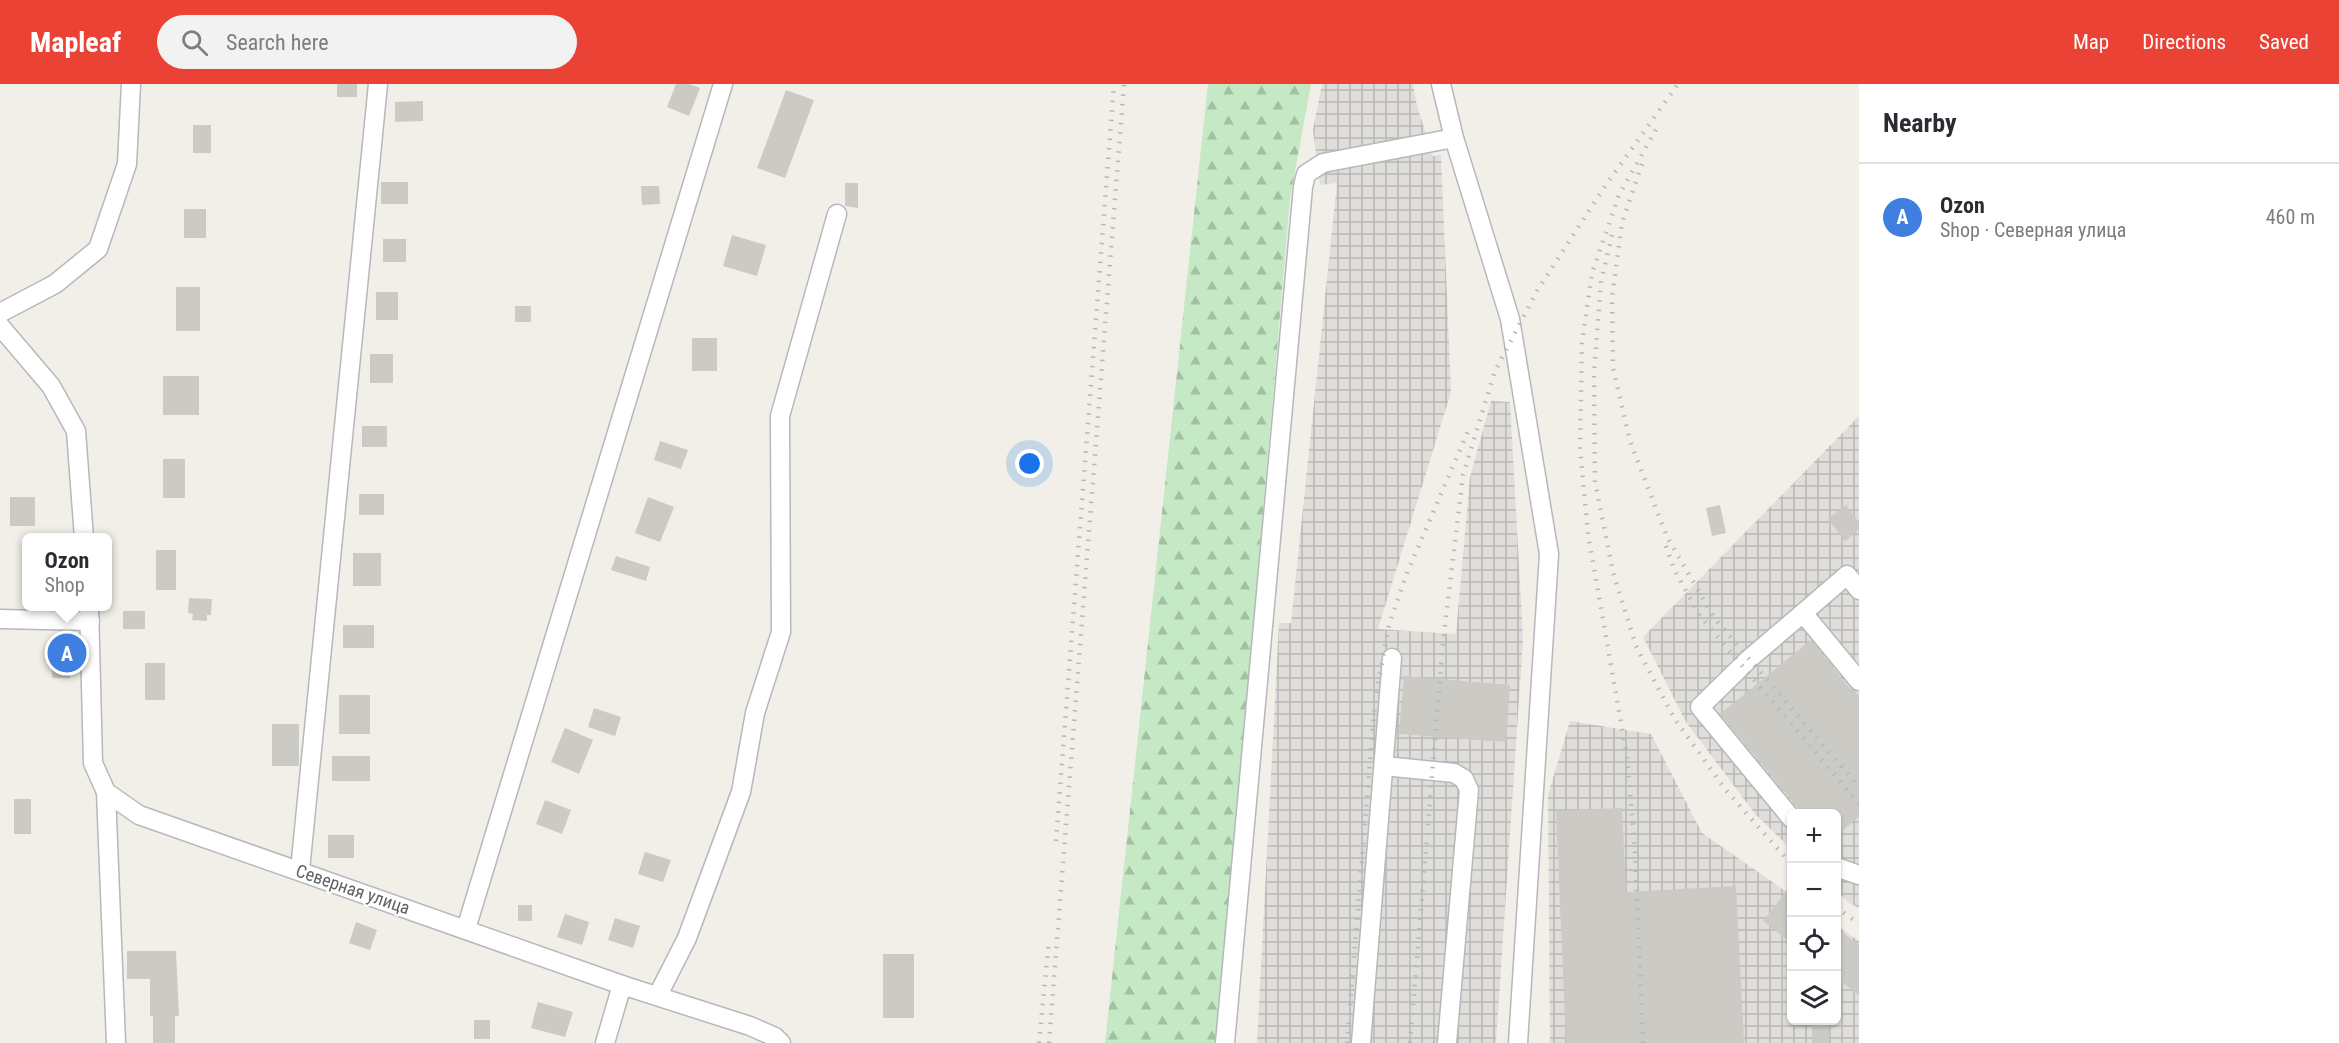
<!DOCTYPE html>
<html lang="en">
<head>
<meta charset="utf-8">
<style>
	body { margin:0; font-family:"Roboto Condensed",sans-serif; background:#f2f2f3; color:#2b2b33 }
	.controls { position:absolute; right:18px; bottom:18px; display:grid; overflow:hidden; border-radius:9px; box-shadow:0 2px 4px #0004 }
	.controls button { width:54px; height:54px; display:grid; place-items:center; padding:0; border:0; border-bottom:2px solid #e1e1e2; background:#fff; color:#2b2b33; font:30px sans-serif }
	.you { position:absolute; left:1030px; top:380px; width:21px; height:21px; margin:-15px; border:4px solid #fff; border-radius:50%; background:#1a73e8; box-shadow:0 0 0 9px #1a73e833 }
	.badge { display:grid; place-items:center; width:39px; height:39px; border-radius:50%; background:#ea4335; color:#fff; font-size:20px; font-weight:700 }
	.pin { position:absolute; translate:-50% -50%; border:3px solid #fff; box-shadow:0 2px 6px #0006 }
	.popup { position:absolute; left:22px; top:449px; width:90px; height:78px; box-sizing:border-box; display:grid; place-content:center; border-radius:9px; background:#fff; filter:drop-shadow(0 2px 4px #0005); font-size:20px; white-space:nowrap; color:#7c7c81 }
	.popup b { font-size:22px; color:#2b2b33 }
	.popup::after { content:''; position:absolute; left:50%; top:100%; margin-left:-12px; border:12px solid transparent; border-top-color:#fff }
	.list { margin:0; padding:0; list-style:none }
	h2 { display:flex; justify-content:space-between; align-items:center; height:78px; margin:0; padding:0 24px; font-size:26px }
	h2 small { font-size:20px; font-weight:400; color:#7c7c81 }
	.list li { display:grid; grid-template-columns:39px 1fr auto; gap:18px; align-items:center; box-sizing:border-box; height:108px; padding:0 24px; border-top:2px solid #e1e1e2 }
	.list b { display:block; font-size:22px; white-space:nowrap }
	.list p { margin:0; font-size:20px; white-space:nowrap; color:#7c7c81 }
	.list em { font-size:20px; font-style:normal; color:#7c7c81 }
	.icon { flex:none; width:33px; height:33px; fill:none; stroke:currentColor; stroke-width:2; stroke-linecap:round; stroke-linejoin:round }
	.map { position:relative; flex:none; width:1859px; height:959px; overflow:hidden }
	header { display:flex; align-items:center; gap:36px; box-sizing:border-box; height:84px; padding:0 30px; background:#ea4335; color:#fff }
	header strong { font-size:28px }
	nav { display:flex; gap:33px; margin-inline-start:auto; font-size:21px }
	.search { width:420px; height:54px; background:#f2f2f3; display:flex; align-items:center; gap:15px; box-sizing:border-box; padding:0 21px; border-radius:33px; color:#7c7c81; font-size:22px }
	main { display:flex }
	aside { flex:1; background:#fff }
	.map>svg:first-child { display:block }
	.industrial { fill:url(#industrial-grid) }
	.forest { fill:url(#forest-firs) }
	.building { fill:#cccac5 }
	.lines { fill:none; stroke-linecap:round; stroke-linejoin:round }
	.minor-casing { stroke:#b5b8bc; stroke-width:21 }
	.minor { stroke:#fff; stroke-width:18 }
	.rail { stroke:#b6b7b8; stroke-width:4.5; stroke-dasharray:1.5 8; stroke-linecap:butt }
	.labels { text-anchor:middle; dominant-baseline:central; stroke-width:4.5; stroke-linejoin:round; paint-order:stroke }
	.street-label { font-size:18px; fill:#5f6368; stroke:#fff }
</style>
</head>
<body>
<header>
<strong>Mapleaf</strong>
<div class="search"><svg class="icon" aria-label="search" viewBox="0 0 24 24"><circle cx="10" cy="10" r="6"/><path d="M15 15l6 6"/></svg>Search here</div>
<nav><a>Map</a><a>Directions</a><a>Saved</a></nav>
</header>
<main>
<div class="map">
<svg width="1859" height="959" viewBox="0 0 1859 959">
	<defs>
		<pattern id="industrial-grid" width="8" height="8" patternUnits="userSpaceOnUse" patternTransform="scale(1.5)"><rect width="8" height="8" fill="#e0deda"/><path d="M0 4h8M4 0v8" fill="none" stroke="#b9b8b5"/></pattern>
		<pattern id="forest-firs" width="22" height="20" patternUnits="userSpaceOnUse" patternTransform="scale(1.5)"><rect width="22" height="20" fill="#c5e8c5"/><path d="M5 1l3.5 6h-7zM16 11l3.5 6h-7z" fill="#a3c0a4"/></pattern>
	</defs>
	<rect width="100%" height="100%" fill="#f1efe8"/>
	<!-- industrial -->
	<g class="industrial">
		<path d="M1322,0H1413L1417,22L1433,72L1441,71L1451,308L1378,545L1456,550L1470,393L1491,317L1510,318L1523,555L1496,959H1257L1279,539H1291L1337,99L1320,101L1313,46Z"/>
		<path d="M1859,332V824L1849,819L1837,807L1836,730H1792L1791,765L1756,731L1686,638L1643,553Z"/>
		<path d="M1570,637L1651,650L1702,749L1791,811L1792,936H1836L1837,842L1859,857V959H1550L1548,711Z"/>
	</g>
	<!-- forest -->
	<path class="forest" d="M1208,0H1311L1290,115L1217,959H1105Z"/>
	<!-- building -->
	<g class="building">
		<rect x="337" y="0" width="20" height="13"/>
		<path d="M676,0H689L700,4L689,32L667,23Z"/>
		<path d="M786,6L814,16L785,94L757,84Z"/>
		<path d="M423,17V37L395,38V18Z"/>
		<rect x="193" y="41" width="18" height="28"/>
		<rect x="381" y="98" width="27" height="22"/>
		<path d="M845,99H858V124L845,122Z"/>
		<path d="M641,102H659L660,120L642,121Z"/>
		<rect x="184" y="125" width="22" height="29"/>
		<path d="M732,151L766,161L757,192L723,182Z"/>
		<rect x="383" y="155" width="23" height="23"/>
		<rect x="176" y="203" width="24" height="44"/>
		<rect x="376" y="208" width="22" height="28"/>
		<rect x="515" y="222" width="16" height="16"/>
		<rect x="692" y="254" width="25" height="33"/>
		<rect x="370" y="270" width="23" height="29"/>
		<rect x="163" y="292" width="36" height="39"/>
		<rect x="362" y="342" width="25" height="21"/>
		<path d="M660,357L688,366L681,385L654,376Z"/>
		<rect x="163" y="375" width="22" height="39"/>
		<rect x="359" y="410" width="25" height="21"/>
		<rect x="10" y="413" width="25" height="29"/>
		<path d="M648,413L674,423L660,458L635,449Z"/>
		<path d="M1720,421L1726,449L1712,452L1706,424Z"/>
		<path d="M1846,421L1859,438V446L1845,457L1828,435Z"/>
		<rect x="156" y="466" width="20" height="40"/>
		<rect x="353" y="469" width="28" height="33"/>
		<path d="M616,472L650,483L646,497L611,486Z"/>
		<path d="M189,514L212,515L211,531H207V537L192,536L193,530L188,529Z"/>
		<rect x="123" y="527" width="22" height="18"/>
		<rect x="343" y="541" width="31" height="23"/>
		<path d="M1811,556L1850,604L1859,611V733L1836,752V729H1802L1720,630Z"/>
		<rect x="52" y="561" width="18" height="33"/>
		<rect x="145" y="579" width="20" height="37"/>
		<path d="M1404,592L1510,601L1506,658L1399,650Z"/>
		<rect x="339" y="611" width="31" height="39"/>
		<path d="M594,624L621,633L615,652L588,643Z"/>
		<rect x="272" y="640" width="27" height="42"/>
		<path d="M565,644L593,656L579,690L551,678Z"/>
		<rect x="332" y="672" width="38" height="25"/>
		<rect x="14" y="715" width="17" height="35"/>
		<path d="M545,716L571,726L562,750L536,740Z"/>
		<path d="M1622,724L1626,808L1736,802L1744,959H1566L1556,727Z"/>
		<rect x="328" y="751" width="26" height="23"/>
		<path d="M645,768L671,776L663,798L638,790Z"/>
		<path d="M1791,801V859L1763,837Z"/>
		<rect x="518" y="821" width="14" height="16"/>
		<path d="M565,830L589,838L582,861L557,853Z"/>
		<path d="M615,834L640,842L633,864L608,856Z"/>
		<path d="M356,838L377,846L370,866L349,859Z"/>
		<path d="M1836,844L1859,861V911L1836,894Z"/>
		<path d="M127,867H176L179,932H175V959H153V932H150V895H127Z"/>
		<rect x="883" y="870" width="31" height="64"/>
		<path d="M538,918L573,928L565,953L531,944Z"/>
		<rect x="474" y="936" width="16" height="19"/>
		<rect x="1812" y="936" width="17" height="23"/>
	</g>
	<g class="lines">
		<!-- minor casing -->
		<g class="minor-casing">
			<g id="minor">
				<path d="M1441,0L1454,54L1510,235L1549,470L1518,959"/>
				<path d="M0,229L55,200L98,165L127,80L131,0"/>
				<path d="M0,242L51,302L76,347L84,454"/>
				<path d="M1859,506L1847,491L1803,529L1859,597"/>
				<path d="M89,522L93,679L106,708L139,731L622,901L750,942L775,953L781,959"/>
				<path d="M0,535L90,537"/>
				<path d="M1384,682L1454,689L1464,695L1469,706L1447,959"/>
				<path d="M106,708L116,959"/>
				<path d="M1792,735L1700,623L1749,575L1803,529"/>
				<path d="M1836,783L1859,791"/>
				<path d="M300,786L378,0"/>
				<path d="M466,845L723,0"/>
				<path d="M658,911L687,854L741,708L755,629L781,548L780,332L837,130"/>
				<path d="M605,959L622,901"/>
				<path d="M1225,959L1303,103L1306,90L1323,79L1454,54"/>
				<path d="M1361,959L1392,574"/>
			</g>
		</g>
		<!-- minor -->
		<use href="#minor" class="minor"/>
		<!-- rail -->
		<g class="rail">
			<path d="M1642,80L1622,139L1612,214L1613,284L1630,357L1667,453L1715,535L1859,703"/>
			<path d="M1612,151L1601,198L1594,290L1595,398L1613,488L1636,562L1674,634L1725,705L1792,781"/>
			<path d="M1666,462L1674,485L1700,532L1859,720"/>
			<path d="M1056,757L1114,0"/>
			<path d="M1836,823L1859,840"/>
			<path d="M1039,959L1049,856"/>
			<path d="M1049,959L1124,0"/>
			<path d="M1347,959L1375,617L1389,541L1407,489L1469,345"/>
			<path d="M1410,959L1443,558L1463,391L1495,287L1537,207L1603,105L1678,0"/>
			<path d="M1643,959L1635,766L1627,673L1588,450L1580,364L1582,259L1592,189L1619,111L1658,42"/>
		</g>
	</g>
	<g class="labels">
		<!-- street labels -->
		<g class="street-label">
			<text transform="translate(353 805) rotate(19)">Северная улица</text>
		</g>
	</g>
</svg>
<div class="controls">
<button>+</button>
<button>−</button>
<button><svg class="icon" aria-label="locate" viewBox="0 0 24 24"><circle cx="12" cy="12" r="6"/><path d="M12 2v4M12 18v4M2 12h4M18 12h4"/></svg></button>
<button><svg class="icon" aria-label="layers" viewBox="0 0 24 24"><path d="M12 4l9 5-9 5-9-5zM3 14l9 5 9-5"/></svg></button>
</div>
<div class="you"></div>
<div class="pin badge" style="left:67px;top:569px;background:#3f7fe0">A</div>
<div class="popup"><b>Ozon</b>Shop</div>
</div>
<aside>
<h2>Nearby<small></small></h2>
<ul class="list">
<li><span class="badge" style="background:#3f7fe0">A</span><div><b>Ozon</b><p>Shop · Северная улица</p></div><em>460 m</em></li>
</ul>
</aside>
</main>
</body>
</html>
